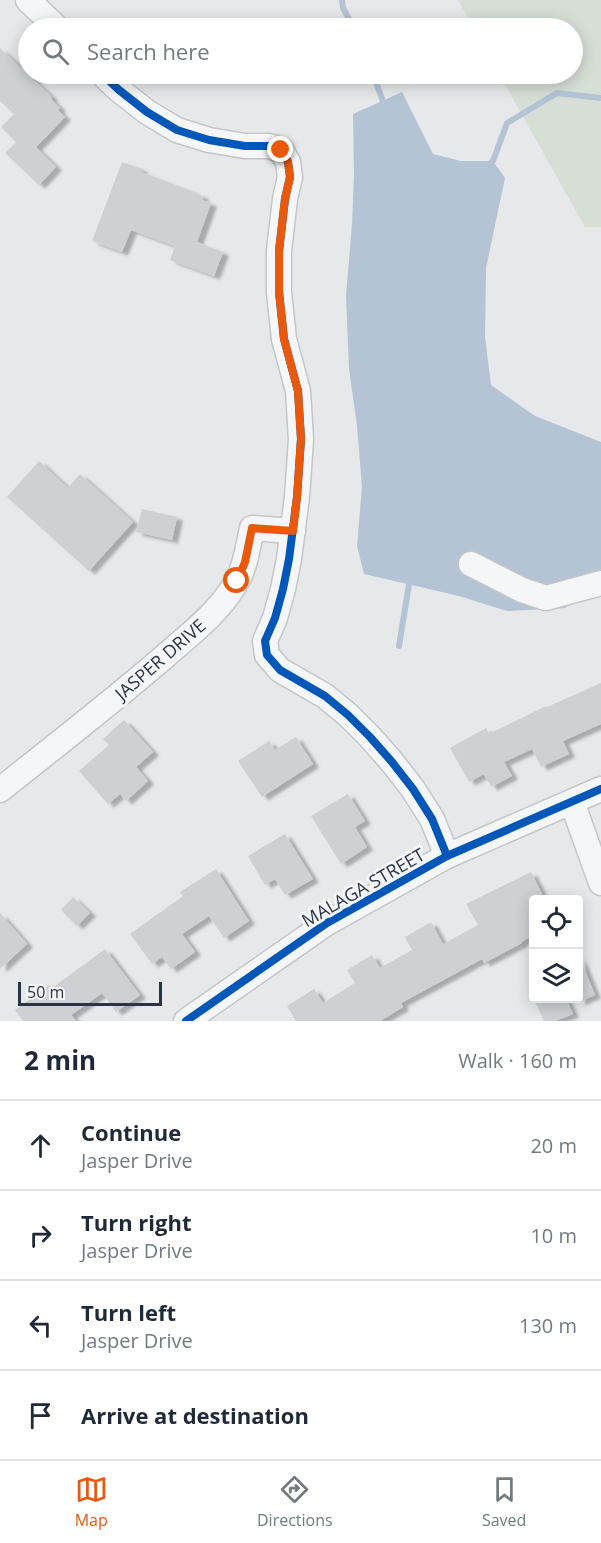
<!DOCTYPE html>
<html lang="en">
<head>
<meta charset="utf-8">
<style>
	body { margin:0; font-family:"Open Sans",sans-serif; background:#f2f2f3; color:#1f2937 }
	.controls { position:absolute; right:18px; bottom:18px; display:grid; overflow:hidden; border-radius:6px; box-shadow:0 3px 15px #0003 }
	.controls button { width:54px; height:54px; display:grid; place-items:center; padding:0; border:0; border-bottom:2px solid #e0e1e3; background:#fff; color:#1f2937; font:30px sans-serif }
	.scale { position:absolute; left:18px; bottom:15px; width:144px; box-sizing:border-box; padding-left:6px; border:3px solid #2b3445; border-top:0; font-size:16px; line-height:21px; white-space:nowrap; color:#2b3445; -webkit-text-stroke:4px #f4f6f9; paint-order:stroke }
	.stop { position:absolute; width:18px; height:18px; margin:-14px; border:4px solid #ea580c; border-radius:50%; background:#fff }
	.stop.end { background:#ea580c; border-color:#fff; box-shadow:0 2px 6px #0008 }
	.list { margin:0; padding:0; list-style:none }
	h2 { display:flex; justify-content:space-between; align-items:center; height:78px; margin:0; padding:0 24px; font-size:26px }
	h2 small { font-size:20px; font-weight:400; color:#747a83 }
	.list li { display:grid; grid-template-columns:39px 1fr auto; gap:18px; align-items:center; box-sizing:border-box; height:90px; padding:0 24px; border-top:2px solid #e0e1e3 }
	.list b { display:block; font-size:22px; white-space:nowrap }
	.list p { margin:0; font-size:20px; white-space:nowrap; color:#747a83 }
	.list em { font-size:20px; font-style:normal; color:#747a83 }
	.icon { flex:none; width:33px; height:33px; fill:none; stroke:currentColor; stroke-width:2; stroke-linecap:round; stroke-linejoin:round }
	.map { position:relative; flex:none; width:601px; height:1021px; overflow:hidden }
	.search { position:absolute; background:#fff; box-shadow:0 3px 15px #0003; left:18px; right:18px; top:18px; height:66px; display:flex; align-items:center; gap:15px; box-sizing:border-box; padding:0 21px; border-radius:33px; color:#747a83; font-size:22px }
	.sheet { height:438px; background:#fff }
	nav { display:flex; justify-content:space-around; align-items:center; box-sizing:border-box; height:84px; border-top:2px solid #e0e1e3; background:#fff; font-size:16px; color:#747a83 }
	nav a { display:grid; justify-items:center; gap:3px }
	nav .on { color:#ea580c }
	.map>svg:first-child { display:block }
	.green { fill:#d6ded6 }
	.water { fill:#b4c4d5 }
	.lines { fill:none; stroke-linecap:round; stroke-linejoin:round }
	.stream { stroke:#b4c4d5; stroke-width:6 }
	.building { fill:#ced0d3; filter:url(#shadow) }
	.minor-casing { stroke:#c4c6c8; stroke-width:27 }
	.minor { stroke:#f5f6f7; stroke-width:24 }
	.cycleway-casing { stroke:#f4f6f9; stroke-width:11 }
	.cycleway { stroke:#0057b8; stroke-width:8 }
	.route { stroke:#ea580c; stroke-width:8 }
	.labels { text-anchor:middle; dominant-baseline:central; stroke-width:6; stroke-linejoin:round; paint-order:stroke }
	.street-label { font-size:18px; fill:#2b3445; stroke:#f4f6f9 }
</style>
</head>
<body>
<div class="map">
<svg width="601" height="1021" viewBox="0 0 601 1021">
	<defs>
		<filter id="shadow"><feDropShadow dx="6" dy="3.5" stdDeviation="1.5" flood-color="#0004"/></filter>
	</defs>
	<rect width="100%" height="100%" fill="#e6e8ea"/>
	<!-- green -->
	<path class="green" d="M458,0H601V227H585L499,74H572V28H474Z"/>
	<!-- water -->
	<path class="water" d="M402,92L433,154L461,161H493L505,178L486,268L485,337L491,385L535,416L601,442V577L565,608L507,611L459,596L364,574L357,546L362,487L357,426L349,369L346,296L352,224L354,175L353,114Z"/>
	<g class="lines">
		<!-- stream -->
		<g class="stream">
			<path d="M342,0L343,8L354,28"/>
			<path d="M373,74L385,107"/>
			<path d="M487,166L493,161L507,123L557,93L601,98"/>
			<path d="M399,646L410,578"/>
		</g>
	</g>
	<!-- building -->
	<g class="building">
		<path d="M0,48L52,97L51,99L60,108L58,110L65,117L36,147L56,167L39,185L5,153L16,142L1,127L14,114L0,101Z"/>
		<path d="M122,162L142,169L141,172L192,191V192L203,196L202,200L211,203L197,242L223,252L214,276L170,260L175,246L131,230L122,252L92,241Z"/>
		<path d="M39,461L68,488L80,474L133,522L89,571L7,497Z"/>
		<path d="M142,509L177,517L172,540L136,532Z"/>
		<path d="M601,683V724L563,741L569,754L541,767L532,749L504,762L512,776L491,787L484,774L469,782L450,748L486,728L489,734L546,706L547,707Z"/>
		<path d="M124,720L153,752L136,767L148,781L126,801L120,794L108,804L79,771L109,745L103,739Z"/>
		<path d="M296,737L313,764L262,797L238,761L269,741L275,750Z"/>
		<path d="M348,794L365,821L355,827L367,847L341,864L311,816Z"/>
		<path d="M285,834L313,879L285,895L275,879L265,885L248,856Z"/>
		<path d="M216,869L249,921L224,938L209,916L182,934L195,952L171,969L162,957L152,964L130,934L183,896L180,892Z"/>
		<path d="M531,872L545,900H534V935L521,942L522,943L484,963L482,959L401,1003L403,1007L380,1021H296L287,1006L314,989L323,1003L355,983L347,970L372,955L380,968L412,950L405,937L431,922L443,944L478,925L466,904Z"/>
		<path d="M73,897L90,913L77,926L61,910Z"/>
		<path d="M0,913L27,944L0,969Z"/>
		<path d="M105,949L140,995L116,1012L102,993L71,1015L76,1021H23L15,1010L49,985L52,988Z"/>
		<path d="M579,956L595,995L579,1002Z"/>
		<path d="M534,999H566L573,1014L555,1021H544Z"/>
	</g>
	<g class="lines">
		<!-- minor casing -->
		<g class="minor-casing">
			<g id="minor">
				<path d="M28,0L57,28"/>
				<path d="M102,74L119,90L147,112L177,130L209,140L245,146H269L281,150L288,162L290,177L285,199L279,251V292L284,339L298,391L301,439L297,497L289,559L283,589L275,618L265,641L267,655L280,670L325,696L348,715L370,737L392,762L413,789L432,819L447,856"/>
				<path d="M471,564L522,590L546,598L601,583"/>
				<path d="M0,790C55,746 111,703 164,657C190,634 220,612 237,581C246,565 248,546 252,528L293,531"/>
				<path d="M572,802L601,883"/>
				<path d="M186,1021L327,923L447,856L601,789"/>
			</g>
		</g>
		<!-- minor -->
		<use href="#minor" class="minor"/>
		<!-- cycleway casing -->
		<g class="cycleway-casing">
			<g id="cycleway">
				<path d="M102,74L119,90L147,112L177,130L209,140L245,146H269L281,150L288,162L290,177L285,199L279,251V292L284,339L298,391L301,439L297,497L289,559L283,589L275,618L265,641L267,655L280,670L325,696L348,715L370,737L392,762L413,789L432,819L447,856"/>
				<path d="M186,1021L327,923L447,856L601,789"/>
			</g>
		</g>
		<!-- cycleway -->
		<use href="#cycleway" class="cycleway"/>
	</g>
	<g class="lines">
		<!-- route -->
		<path class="route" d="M237,581L245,562L252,528L293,531L297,497L301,439L298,391L284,339L279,292V251L285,199L290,177L288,162L281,150"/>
	</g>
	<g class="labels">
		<!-- street labels -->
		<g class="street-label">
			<text transform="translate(160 659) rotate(-41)">JASPER DRIVE</text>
			<text transform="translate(363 887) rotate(-30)">MALAGA STREET</text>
		</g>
	</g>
</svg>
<div class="controls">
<button><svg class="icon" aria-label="locate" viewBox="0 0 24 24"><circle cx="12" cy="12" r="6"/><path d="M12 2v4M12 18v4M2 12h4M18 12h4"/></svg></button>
<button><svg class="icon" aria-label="layers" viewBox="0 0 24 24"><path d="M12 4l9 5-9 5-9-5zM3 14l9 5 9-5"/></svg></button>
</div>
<div class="scale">50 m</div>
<div class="stop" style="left:237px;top:581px"></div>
<div class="stop end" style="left:281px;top:150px"></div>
<div class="search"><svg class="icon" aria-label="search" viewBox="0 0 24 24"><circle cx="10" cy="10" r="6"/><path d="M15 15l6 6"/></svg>Search here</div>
</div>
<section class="sheet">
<h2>2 min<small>Walk · 160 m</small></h2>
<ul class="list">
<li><svg class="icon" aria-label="ahead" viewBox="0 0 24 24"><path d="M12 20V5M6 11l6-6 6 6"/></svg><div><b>Continue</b><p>Jasper Drive</p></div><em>20 m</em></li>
<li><svg class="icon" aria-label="right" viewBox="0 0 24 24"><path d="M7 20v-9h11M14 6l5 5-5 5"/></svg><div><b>Turn right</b><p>Jasper Drive</p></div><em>10 m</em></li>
<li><svg class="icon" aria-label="left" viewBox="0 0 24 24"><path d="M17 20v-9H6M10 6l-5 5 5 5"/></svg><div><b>Turn left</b><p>Jasper Drive</p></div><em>130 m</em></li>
<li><svg class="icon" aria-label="arrive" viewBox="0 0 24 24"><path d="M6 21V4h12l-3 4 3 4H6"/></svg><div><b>Arrive at destination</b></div></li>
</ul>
</section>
<nav>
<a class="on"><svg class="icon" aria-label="map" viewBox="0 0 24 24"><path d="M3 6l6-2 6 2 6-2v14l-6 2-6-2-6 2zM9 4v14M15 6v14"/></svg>Map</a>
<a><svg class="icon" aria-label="directions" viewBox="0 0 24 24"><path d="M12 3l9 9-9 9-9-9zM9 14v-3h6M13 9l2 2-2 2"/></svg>Directions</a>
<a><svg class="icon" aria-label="saved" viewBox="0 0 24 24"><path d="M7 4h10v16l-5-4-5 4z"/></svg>Saved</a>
</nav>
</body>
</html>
